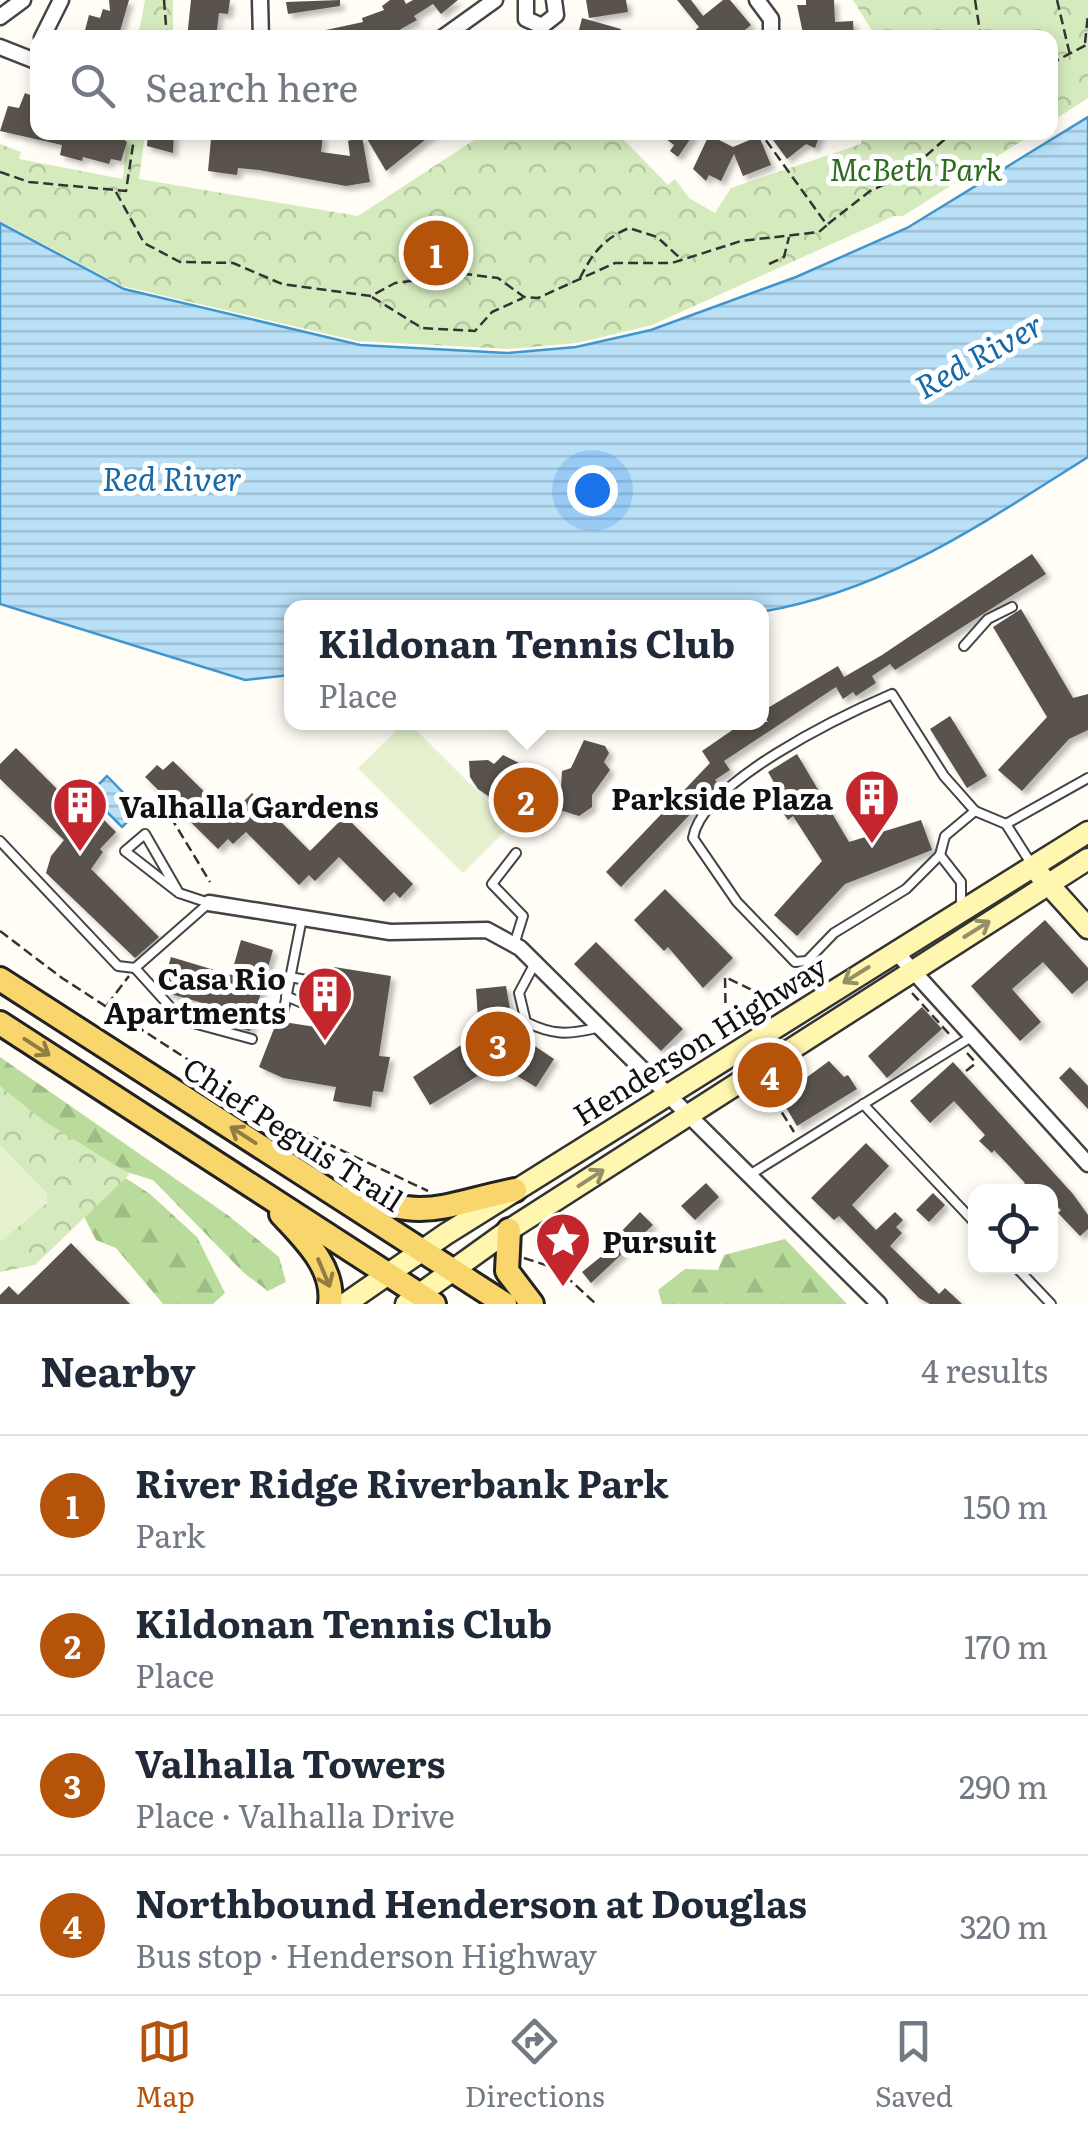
<!DOCTYPE html>
<html lang="en">
<head>
<meta charset="utf-8">
<style>
	body { margin:0; font-family:Literata,serif; background:#f6f6f7; color:#1f2937 }
	.controls { position:absolute; right:30px; bottom:30px; display:grid; overflow:hidden; border-radius:20px; box-shadow:0 5px 15px #0003 }
	.controls button { width:90px; height:90px; display:grid; place-items:center; padding:0; border:0; border-bottom:2px solid #e0e1e3; background:#fff; color:#1f2937; font:50px sans-serif }
	.you { position:absolute; left:592px; top:490px; width:35px; height:35px; margin:-25px; border:8px solid #fff; border-radius:50%; background:#1a73e8; box-shadow:0 0 0 15px #1a73e833 }
	.badge { display:grid; place-items:center; width:65px; height:65px; border-radius:50%; background:#b45309; color:#fff; font-size:32px; font-weight:700 }
	.pin { position:absolute; translate:-50% -50%; border:5px solid #fff; box-shadow:0 2px 10px #0006 }
	.popup { position:absolute; left:284px; top:600px; width:485px; height:130px; box-sizing:border-box; display:grid; place-content:center; border-radius:20px; background:#fff; filter:drop-shadow(0 2px 8px #0005); font-size:32px; white-space:nowrap; color:#747a83 }
	.popup b { font-size:38px; color:#1f2937 }
	.popup::after { content:''; position:absolute; left:50%; top:100%; margin-left:-20px; border:20px solid transparent; border-top-color:#fff }
	.list { margin:0; padding:0; list-style:none }
	h2 { display:flex; justify-content:space-between; align-items:center; height:130px; margin:0; padding:0 40px; font-size:42px }
	h2 small { font-size:32px; font-weight:400; color:#747a83 }
	.list li { display:grid; grid-template-columns:65px 1fr auto; gap:30px; align-items:center; box-sizing:border-box; height:140px; padding:0 40px; border-top:2px solid #e0e1e3 }
	.list b { display:block; font-size:38px; white-space:nowrap }
	.list p { margin:0; font-size:32px; white-space:nowrap; color:#747a83 }
	.list em { font-size:32px; font-style:normal; color:#747a83 }
	.icon { flex:none; width:55px; height:55px; fill:none; stroke:currentColor; stroke-width:2; stroke-linecap:round; stroke-linejoin:round }
	.map { position:relative; flex:none; width:1088px; height:1304px; overflow:hidden }
	.search { position:absolute; background:#fff; box-shadow:0 5px 15px #0003; left:30px; right:30px; top:30px; height:110px; display:flex; align-items:center; gap:25px; box-sizing:border-box; padding:0 35px; border-radius:20px; color:#747a83; font-size:38px }
	.sheet { height:690px; background:#fff }
	nav { display:flex; justify-content:space-around; align-items:center; box-sizing:border-box; height:140px; border-top:2px solid #e0e1e3; background:#fff; font-size:28px; color:#747a83 }
	nav a { display:grid; justify-items:center; gap:5px }
	nav .on { color:#b45309 }
	.map>svg:first-child { display:block }
	.forest { fill:url(#forest-firs) }
	.park { fill:url(#park-crowns) }
	.pitch { fill:#e6f2cf }
	.water { fill:url(#water-rules); stroke:#3f96cf; stroke-width:2.5 }
	.building { fill:#5a524d; filter:url(#shadow) }
	.lines { fill:none; stroke-linecap:round; stroke-linejoin:round }
	.lane-casing { stroke:#444; stroke-width:12 }
	.street-casing { stroke:#444; stroke-width:19 }
	.secondary-casing { stroke:#333; stroke-width:25 }
	.primary-casing { stroke:#222; stroke-width:28 }
	.path { stroke:#333; stroke-width:2.5; stroke-dasharray:10 5; stroke-linecap:butt }
	.lane { stroke:#fff; stroke-width:8 }
	.street { stroke:#fff; stroke-width:14 }
	.secondary { stroke:#fff6b0; stroke-width:20 }
	.primary { stroke:#f9d66b; stroke-width:22 }
	.oneway { stroke:#948f68 }
	.oneway2 { stroke:#917d42 }
	.labels { text-anchor:middle; dominant-baseline:central; stroke-width:10; stroke-linejoin:round; paint-order:stroke }
	.park-label { font-size:30px; font-style:italic; fill:#2f6b1f; stroke:#fff }
	.poi-label { font-size:30px; font-weight:bold; fill:#111; stroke:#fff; text-anchor:end }
	.street-label { font-size:30px; fill:#111; stroke:#fff }
	.water-label { font-size:32px; font-style:italic; fill:#1768a6; stroke:#fff }
</style>
</head>
<body>
<div class="map">
<svg width="1088" height="1304" viewBox="0 0 1088 1304">
	<defs>
		<pattern id="forest-firs" width="22" height="20" patternUnits="userSpaceOnUse" patternTransform="scale(2.5)"><rect width="22" height="20" fill="#b9dc9c"/><path d="M5 1l3.5 6h-7zM16 11l3.5 6h-7z" fill="#9ebc85"/></pattern>
		<pattern id="park-crowns" width="20" height="18" patternUnits="userSpaceOnUse" patternTransform="scale(2.5)"><rect width="20" height="18" fill="#d5ebbd"/><path d="M2 6a3 3 0 1 1 6 0M12 15a3 3 0 1 1 6 0" fill="none" stroke="#b6c8a1"/></pattern>
		<pattern id="water-rules" width="6" height="5" patternUnits="userSpaceOnUse" patternTransform="scale(2.5)"><rect width="6" height="5" fill="#b9e0f7"/><path d="M0 2.5h6" fill="none" stroke="#9ebfd3"/></pattern>
		<filter id="shadow"><feDropShadow dx="4.5" dy="4.5" stdDeviation="2.5" flood-color="#0004"/></filter>
	</defs>
	<rect width="100%" height="100%" fill="#fffdf5"/>
	<!-- forest -->
	<g class="forest">
		<path d="M0,1057L229,1216L279,1257L286,1282L268,1291L244,1273L153,1180L107,1166L150,1194L197,1237L225,1293L213,1304H163L116,1248L96,1240L78,1205L0,1139Z"/>
		<path d="M785,1239L847,1304H662L658,1290L685,1269L718,1270L724,1255Z"/>
	</g>
	<!-- park -->
	<g class="park">
		<path d="M145,0H173V37H138Z"/>
		<path d="M853,0H1088V98L1051,122L1050,38L876,37Z"/>
		<path d="M127,133H145L139,179L358,216L485,133L618,134L668,185L675,179L689,198L715,213L731,188L861,144L863,133H1034L903,216H894L652,325L577,343L509,349L357,341L122,286L0,221V144L21,152L19,159L123,179Z"/>
		<path d="M0,1086L44,1121L130,1174L35,1265L0,1272Z"/>
	</g>
	<!-- pitch -->
	<g class="pitch">
		<path d="M404,723H409L511,825L463,873L358,768Z"/>
		<path d="M0,1145L47,1193V1203L0,1242Z"/>
	</g>
	<!-- water -->
	<g class="water">
		<path d="M1088,117V457C983,523 886,591 761,612V608H291V675L245,680L0,604V223L124,289L360,345L507,353L576,347L651,330L796,277L907,228Z"/>
		<path d="M107,776L140,810L122,827L89,794Z"/>
	</g>
	<!-- building -->
	<g class="building">
		<path d="M109,0H129L118,38H83L89,15L100,18L103,9L110,11Z"/>
		<path d="M191,0H230L228,14L219,13L216,38H187Z"/>
		<path d="M340,0V6L288,14L286,2Z"/>
		<path d="M390,0H404L406,4L413,0H458L441,14L433,4L414,16L417,20L385,38H312V33L363,22L362,18L384,10L382,6Z"/>
		<path d="M586,0H626L628,12L589,18Z"/>
		<path d="M677,0H691L703,16L723,0H730L751,25L735,38H686L699,27Z"/>
		<path d="M806,0H834L835,22L853,21L854,38H804L797,5H806Z"/>
		<path d="M582,18L621,29L619,38L588,36L579,30Z"/>
		<path d="M25,93L38,98V132H116L127,142L121,161L111,159L109,164L83,157L82,161L60,155L62,145L0,131L8,106L19,108Z"/>
		<path d="M148,132H174L173,153L147,146Z"/>
		<path d="M226,132H259V137L289,140L290,132L323,135L321,152L350,156L348,141L362,136L370,182L346,186L259,170L238,168L237,175L208,171L211,139L225,140Z"/>
		<path d="M363,132H378L382,139L393,132H435L386,171Z"/>
		<path d="M671,132H695L678,157L670,151L674,145L666,139Z"/>
		<path d="M767,132H821L815,148L806,144L787,159Z"/>
		<path d="M709,135L733,147L759,136L771,165L743,176L734,154L721,181L709,175L706,181L693,169Z"/>
		<path d="M1032,554L1046,574L895,670L890,664L872,676L876,683L856,696L853,692L843,699L836,687L724,761L730,770L715,780L719,784L621,887L606,872L710,763L702,751L744,722H768L761,712L838,666L844,677L882,655Z"/>
		<path d="M1021,609L1073,698L1088,694V730L1069,739L1022,791L998,770L1047,717L993,627Z"/>
		<path d="M950,716L987,776L967,788L930,729Z"/>
		<path d="M584,740L605,746L609,753L604,762L610,770L592,795V807L579,816L560,810L536,829L478,789L470,777L469,761L488,760L494,764L503,755L543,775L548,788L561,787L562,771L571,768Z"/>
		<path d="M16,748L63,795L90,816L95,811L116,832L100,849L103,852L91,869L159,937L135,958L46,873L51,856L64,840L0,779V764Z"/>
		<path d="M797,754L849,842L921,820L932,850L845,884L797,936L774,915L822,861L793,816L788,820L777,804L784,800L768,772Z"/>
		<path d="M173,761L223,810L235,797L242,803L252,793L310,851L345,816L413,884L400,898L394,892L384,902L339,857L315,881L309,875L299,885L246,832L233,844L228,839L218,849L145,777L157,765L163,770Z"/>
		<path d="M665,889L733,958L703,988L668,947L664,951L634,920Z"/>
		<path d="M1045,920L1088,968V980L1072,994L1043,962L1012,989L1041,1022L1020,1041L971,986Z"/>
		<path d="M241,940L273,950L250,1031L231,1026L235,1012L167,993L162,987L171,957L231,975Z"/>
		<path d="M596,942L683,1029L661,1051L574,964Z"/>
		<path d="M334,967L391,976L379,1056L390,1057L383,1092L373,1091L371,1107L333,1101L336,1087L283,1078L259,1067L277,1021L322,1028Z"/>
		<path d="M506,986L514,1032L554,1059L536,1087L497,1064L430,1105L413,1077L479,1033L476,989Z"/>
		<path d="M922,1007L942,1029L887,1078L868,1056Z"/>
		<path d="M829,1061L844,1077L848,1075L857,1089L797,1126L780,1097Z"/>
		<path d="M953,1062L1073,1194L1088,1215V1229L1080,1236L1058,1213L1061,1210L1050,1199V1192H1016L1025,1183L994,1150L992,1153L979,1141L985,1135L954,1101L930,1123L910,1101Z"/>
		<path d="M1070,1067L1088,1086V1109L1059,1078Z"/>
		<path d="M866,1143L889,1166L852,1205L876,1230L895,1212L903,1220L896,1227L902,1233L890,1246L939,1294L945,1288L962,1304H930L919,1298L839,1216L834,1220L811,1198Z"/>
		<path d="M706,1183L719,1197L695,1220L681,1206Z"/>
		<path d="M933,1193L945,1205L929,1222L916,1210Z"/>
		<path d="M640,1212L653,1225L591,1283L582,1272L619,1242L615,1238Z"/>
		<path d="M71,1243L130,1304H0V1295L9,1286L18,1295Z"/>
	</g>
	<g class="lines">
		<!-- lane casing -->
		<g class="lane-casing">
			<g id="lane">
				<path d="M964,646L988,619L1012,607"/>
				<path d="M1006,824L1088,778"/>
				<path d="M0,841L118,966L135,968L209,903"/>
				<path d="M940,855L961,882V908"/>
				<path d="M179,893L145,834L125,851L179,893L209,903"/>
				<path d="M514,945L523,916L492,884L516,853"/>
				<path d="M807,961L795,962L737,902L693,838C702,782 843,715 892,694L944,776L975,811"/>
				<path d="M535,963L519,993L526,1022C552,1035 568,1035 596,1028"/>
				<path d="M135,968L182,1020L252,1039"/>
				<path d="M824,995L807,961L834,933L906,889L940,855L945,836L975,811L1006,824L1032,865"/>
				<path d="M286,996L300,1002L310,990L306,980L290,977"/>
				<path d="M283,1014L302,918"/>
				<path d="M863,1104L976,1224"/>
				<path d="M751,1174L973,1036"/>
				<path d="M1015,1266L1051,1304"/>
			</g>
		</g>
		<!-- street casing -->
		<g class="street-casing">
			<g id="street">
				<path d="M260,0L261,38"/>
				<path d="M526,0V19L542,26L556,15L554,0"/>
				<path d="M757,0L771,19V38"/>
				<path d="M0,17L23,0"/>
				<path d="M42,38L61,0"/>
				<path d="M442,38L495,0"/>
				<path d="M0,47L38,62"/>
				<path d="M209,903L390,932L487,930L520,948L879,1304"/>
				<path d="M895,951L1088,1164"/>
			</g>
		</g>
		<!-- secondary casing -->
		<g class="secondary-casing">
			<g id="secondary">
				<path d="M1040,875L1088,928"/>
				<path d="M345,1304L446,1234L1088,832"/>
				<path d="M406,1304L509,1230L1088,859"/>
			</g>
		</g>
		<!-- primary casing -->
		<g class="primary-casing">
			<g id="primary">
				<path d="M0,979L505,1304"/>
				<path d="M0,1023L434,1304"/>
				<path d="M349,1195C432,1220 435,1207 515,1190"/>
				<path d="M281,1214C303,1238 335,1267 330,1304"/>
				<path d="M509,1230L507,1271L532,1304"/>
			</g>
		</g>
		<!-- path -->
		<g class="path">
			<path d="M164,0L167,38"/>
			<path d="M975,0L981,38"/>
			<path d="M1057,0L1070,55"/>
			<path d="M1085,43L1088,14"/>
			<path d="M1050,64L1088,44"/>
			<path d="M0,172L29,182L126,191L135,132"/>
			<path d="M116,192L144,243L180,262L233,263L282,284L371,296L395,283L465,274L498,278L524,297L538,298L615,263H672L741,241L819,232L827,225L760,132"/>
			<path d="M828,224L870,191L903,176L953,132"/>
			<path d="M769,264L784,257L789,237"/>
			<path d="M580,278C592,254 603,239 629,228L657,237L679,257"/>
			<path d="M372,297L422,328L475,331L492,312L523,298"/>
			<path d="M155,791L210,882"/>
			<path d="M0,931L62,978L292,1127L428,1191"/>
			<path d="M912,993L951,1036"/>
			<path d="M107,1005L129,976"/>
			<path d="M726,1033L725,977L777,1002"/>
			<path d="M967,1053L976,1063"/>
			<path d="M966,1071L975,1064"/>
			<path d="M766,1087L794,1132"/>
			<path d="M524,1258L558,1269L596,1304"/>
		</g>
		<!-- lane -->
		<use href="#lane" class="lane"/>
		<!-- street -->
		<use href="#street" class="street"/>
		<!-- secondary -->
		<use href="#secondary" class="secondary"/>
		<!-- primary -->
		<use href="#primary" class="primary"/>
	</g>
	<!-- one-way arrows -->
	<defs><path id="oneway-shaft" d="M-6 0H5M1.5-3L5.5 0L1.5 3" fill="none" stroke-width="1.6" stroke-linecap="round" stroke-linejoin="round" transform="scale(2.5)"/></defs>
	<g class="oneway">
		<use href="#oneway-shaft" transform="translate(977 929) rotate(-32)"/>
		<use href="#oneway-shaft" transform="translate(856 975) rotate(148)"/>
		<use href="#oneway-shaft" transform="translate(591 1178) rotate(-33)"/>
	</g>
	<g class="oneway2">
		<use href="#oneway-shaft" transform="translate(37 1047) rotate(33)"/>
		<use href="#oneway-shaft" transform="translate(243 1135) rotate(-147)"/>
		<use href="#oneway-shaft" transform="translate(324 1273) rotate(67)"/>
	</g>
	<!-- icons -->
	<defs>
		<g id="building-pin" transform="scale(2.875)"><path d="M0 17L-7.5 6A9.5 9.5 0 1 1 7.5 6Z" fill="#c4262e" stroke="#fff"/><path d="M-4-6H4V6H1V3H-1V6H-4ZM-2.5-4.3h1.7v1.8h-1.7ZM.8-4.3h1.7v1.8H.8ZM-2.5-1h1.7V.8h-1.7ZM.8-1h1.7V.8H.8Z" fill="#fff"/></g>
		<g id="sight-pin" transform="scale(2.875)"><path d="M0 17L-7.5 6A9.5 9.5 0 1 1 7.5 6Z" fill="#c4262e" stroke="#fff"/><path d="M0-6L1.8-2.2L6-1.7L2.9 1.2L3.7 5.4L0 3.3L-3.7 5.4L-2.9 1.2L-6-1.7L-1.8-2.2Z" fill="#fff"/></g>
	</defs>
	<g fill-rule="evenodd">
		<use href="#building-pin" x="872" y="797"/>
		<use href="#building-pin" x="80" y="805"/>
		<use href="#building-pin" x="325" y="994"/>
		<use href="#sight-pin" x="563" y="1240"/>
	</g>
	<g class="labels">
		<!-- park labels -->
		<g class="park-label">
			<text x="916" y="168">McBeth Park</text>
		</g>
		<!-- poi labels -->
		<g class="poi-label">
			<text x="833" y="797">Parkside Plaza</text>
			<text x="119" y="805" text-anchor="start">Valhalla Gardens</text>
			<text x="286" y="977">Casa Rio<tspan x="286" dy="34">Apartments</tspan></text>
			<text x="602" y="1240" text-anchor="start">Pursuit</text>
		</g>
		<!-- street labels -->
		<g class="street-label">
			<text transform="translate(699 1039) rotate(-32)">Henderson Highway</text>
			<text transform="translate(294 1133) rotate(33)">Chief Peguis Trail</text>
		</g>
		<!-- water labels -->
		<g class="water-label">
			<text transform="translate(978 354) rotate(-29)">Red River</text>
			<text x="172" y="477">Red River</text>
		</g>
	</g>
</svg>
<div class="controls">
<button><svg class="icon" aria-label="locate" viewBox="0 0 24 24"><circle cx="12" cy="12" r="6"/><path d="M12 2v4M12 18v4M2 12h4M18 12h4"/></svg></button>
</div>
<div class="you"></div>
<div class="pin badge" style="left:436px;top:253px">1</div>
<div class="pin badge" style="left:526px;top:800px">2</div>
<div class="popup"><b>Kildonan Tennis Club</b>Place</div>
<div class="pin badge" style="left:498px;top:1044px">3</div>
<div class="pin badge" style="left:770px;top:1075px">4</div>
<div class="search"><svg class="icon" aria-label="search" viewBox="0 0 24 24"><circle cx="10" cy="10" r="6"/><path d="M15 15l6 6"/></svg>Search here</div>
</div>
<section class="sheet">
<h2>Nearby<small>4 results</small></h2>
<ul class="list">
<li><span class="badge">1</span><div><b>River Ridge Riverbank Park</b><p>Park</p></div><em>150 m</em></li>
<li><span class="badge">2</span><div><b>Kildonan Tennis Club</b><p>Place</p></div><em>170 m</em></li>
<li><span class="badge">3</span><div><b>Valhalla Towers</b><p>Place · Valhalla Drive</p></div><em>290 m</em></li>
<li><span class="badge">4</span><div><b>Northbound Henderson at Douglas</b><p>Bus stop · Henderson Highway</p></div><em>320 m</em></li>
</ul>
</section>
<nav>
<a class="on"><svg class="icon" aria-label="map" viewBox="0 0 24 24"><path d="M3 6l6-2 6 2 6-2v14l-6 2-6-2-6 2zM9 4v14M15 6v14"/></svg>Map</a>
<a><svg class="icon" aria-label="directions" viewBox="0 0 24 24"><path d="M12 3l9 9-9 9-9-9zM9 14v-3h6M13 9l2 2-2 2"/></svg>Directions</a>
<a><svg class="icon" aria-label="saved" viewBox="0 0 24 24"><path d="M7 4h10v16l-5-4-5 4z"/></svg>Saved</a>
</nav>
</body>
</html>
